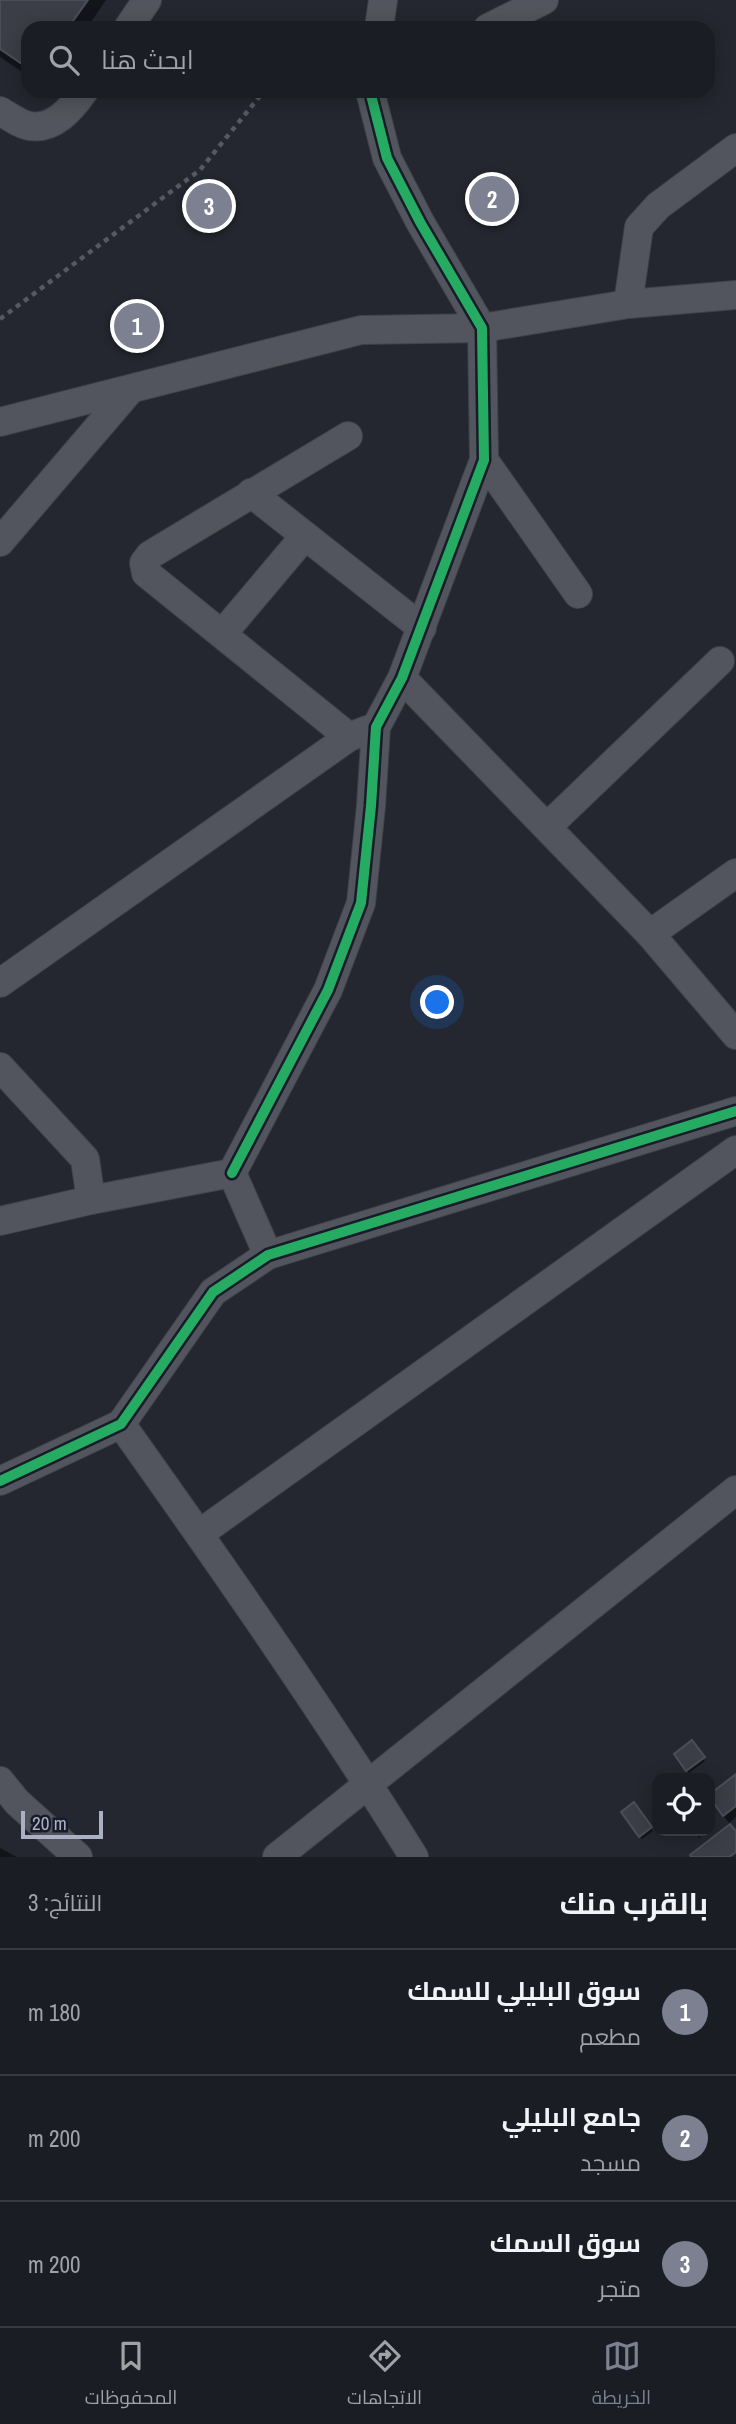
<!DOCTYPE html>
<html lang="ar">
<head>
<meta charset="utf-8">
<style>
	body { margin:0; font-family:"Archivo Narrow",Cairo,sans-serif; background:#24262c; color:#f1f3f6; direction:rtl }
	.controls { position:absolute; right:21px; bottom:21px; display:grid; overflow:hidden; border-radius:14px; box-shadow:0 4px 18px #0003 }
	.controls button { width:63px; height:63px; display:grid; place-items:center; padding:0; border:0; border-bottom:2px solid #393b41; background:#1b1d24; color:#f1f3f6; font:35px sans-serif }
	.scale { position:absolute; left:21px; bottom:18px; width:82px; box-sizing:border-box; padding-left:7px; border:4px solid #acb0c3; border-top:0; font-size:19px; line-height:24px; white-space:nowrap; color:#acb0c3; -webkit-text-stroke:5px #181c2a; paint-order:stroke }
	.you { position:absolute; left:438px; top:1003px; width:24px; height:24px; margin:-18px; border:5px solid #fff; border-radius:50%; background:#1a73e8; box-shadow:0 0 0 10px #1a73e833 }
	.badge { display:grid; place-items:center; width:46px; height:46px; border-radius:50%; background:#7c8090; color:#fff; font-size:23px; font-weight:700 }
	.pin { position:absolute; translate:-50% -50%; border:4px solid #fff; box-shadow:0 2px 7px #0006 }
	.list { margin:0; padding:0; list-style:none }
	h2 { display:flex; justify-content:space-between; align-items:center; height:91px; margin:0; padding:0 28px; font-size:30px }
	h2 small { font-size:23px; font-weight:400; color:#a0a2a6 }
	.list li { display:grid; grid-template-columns:46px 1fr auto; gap:21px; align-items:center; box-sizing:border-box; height:126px; padding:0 28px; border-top:2px solid #393b41 }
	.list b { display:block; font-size:26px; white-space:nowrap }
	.list p { margin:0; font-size:23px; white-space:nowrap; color:#a0a2a6 }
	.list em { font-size:23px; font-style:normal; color:#a0a2a6 }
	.icon { flex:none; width:38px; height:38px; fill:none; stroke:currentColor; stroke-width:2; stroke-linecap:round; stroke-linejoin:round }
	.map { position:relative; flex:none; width:736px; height:1857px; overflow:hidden; direction:ltr }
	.search { position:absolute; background:#1b1d24; box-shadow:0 4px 18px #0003; left:21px; right:21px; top:21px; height:77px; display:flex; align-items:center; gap:18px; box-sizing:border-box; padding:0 24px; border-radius:21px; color:#a0a2a6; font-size:26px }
	.sheet { height:469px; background:#1b1d24 }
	nav { display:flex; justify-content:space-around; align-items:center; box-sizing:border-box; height:98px; border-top:2px solid #393b41; background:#1b1d24; font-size:19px; color:#a0a2a6 }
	nav a { display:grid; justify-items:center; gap:4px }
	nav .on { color:#7c8090 }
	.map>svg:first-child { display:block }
	.shadow { fill:#0007 }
	.building { fill:#3c3e47; stroke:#4b4e58; stroke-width:2 }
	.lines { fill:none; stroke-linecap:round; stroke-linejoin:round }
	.minor-casing { stroke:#404249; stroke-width:30 }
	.path { stroke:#565962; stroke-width:4.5; stroke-dasharray:5 5; stroke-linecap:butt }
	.minor { stroke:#53555e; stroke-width:28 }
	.cycleway-casing { stroke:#181c2a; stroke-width:15 }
	.cycleway { stroke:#26ab63; stroke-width:10 }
</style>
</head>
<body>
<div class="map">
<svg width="736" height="1857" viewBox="0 0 736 1857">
	<rect width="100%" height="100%" fill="#242730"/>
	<!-- shadow -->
	<g class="shadow">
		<path d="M0,0H106L87,28H28V76L0,57Z"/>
		<path d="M678,1758H703L705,1761L689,1773Z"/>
		<path d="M736,1776V1817L729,1823L714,1804Z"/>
		<path d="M625,1816L651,1828L653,1831L642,1839Z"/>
		<path d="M693,1831H708L699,1838Z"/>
		<path d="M0,1848L17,1857H0Z"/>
	</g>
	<!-- building -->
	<g class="building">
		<path d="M0,0H88L68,28H28V68L0,49Z"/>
		<path d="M692,1740L705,1757L686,1771L674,1754Z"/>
		<path d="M736,1774V1806L723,1816L710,1798V1794Z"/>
		<path d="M634,1802L652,1827L639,1837L621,1812Z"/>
		<path d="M730,1824L736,1831V1852L729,1857H691L690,1855Z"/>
	</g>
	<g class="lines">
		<!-- minor casing -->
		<g class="minor-casing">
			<g id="minor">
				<path d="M128,28L147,0"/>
				<path d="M379,28L383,0"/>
				<path d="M488,28L544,0"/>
				<path d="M0,111C9,116 21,125 30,126C54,130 72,108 84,91"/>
				<path d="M628,304L639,227L658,206L736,148"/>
				<path d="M0,422L361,330L482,328L628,304L736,295"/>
				<path d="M348,436L150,555L144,563L146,573L349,737"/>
				<path d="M484,460L578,594"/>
				<path d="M251,493L422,628"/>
				<path d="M0,542L130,390"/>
				<path d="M223,633L304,537"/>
				<path d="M402,678L650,934L736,1035"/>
				<path d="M547,827L720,661"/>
				<path d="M650,934L736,873"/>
				<path d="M0,983L349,737L367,730"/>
				<path d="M0,1067L85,1159L91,1200"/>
				<path d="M232,1173L328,990L361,903L371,806L376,727L402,678L484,460L482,328L420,222L387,158L370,91"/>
				<path d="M232,1173L268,1255"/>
				<path d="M0,1221L91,1200L232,1173"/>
				<path d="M121,1424C222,1566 322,1709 414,1857"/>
				<path d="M0,1481L121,1424L213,1292L268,1255L736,1111"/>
				<path d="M199,1534L736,1150"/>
				<path d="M0,1781L17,1802L78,1857"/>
				<path d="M277,1857L736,1490"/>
			</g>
		</g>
		<!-- path -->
		<path class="path" d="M0,319L200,170L264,91"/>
		<!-- minor -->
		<use href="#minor" class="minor"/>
		<!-- cycleway casing -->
		<g class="cycleway-casing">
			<g id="cycleway">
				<path d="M232,1173L328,990L361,903L371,806L376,727L402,678L484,460L482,328L420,222L387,158L370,91"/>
				<path d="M0,1481L121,1424L213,1292L268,1255L736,1111"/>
			</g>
		</g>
		<!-- cycleway -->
		<use href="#cycleway" class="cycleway"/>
	</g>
</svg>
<div class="controls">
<button><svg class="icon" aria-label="locate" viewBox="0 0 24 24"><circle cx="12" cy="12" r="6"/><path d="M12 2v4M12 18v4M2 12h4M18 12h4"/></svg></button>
</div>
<div class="scale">20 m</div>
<div class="you"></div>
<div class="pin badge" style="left:137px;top:326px">1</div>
<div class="pin badge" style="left:492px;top:199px">2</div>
<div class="pin badge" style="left:209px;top:206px">3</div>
<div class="search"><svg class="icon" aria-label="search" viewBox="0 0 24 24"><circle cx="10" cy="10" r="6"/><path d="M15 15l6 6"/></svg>ابحث هنا</div>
</div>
<section class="sheet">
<h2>بالقرب منك<small>النتائج: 3</small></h2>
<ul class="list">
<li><span class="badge">1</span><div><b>سوق البليلي للسمك</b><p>مطعم</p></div><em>180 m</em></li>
<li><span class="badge">2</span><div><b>جامع البليلي</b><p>مسجد</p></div><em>200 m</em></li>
<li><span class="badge">3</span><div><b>سوق السمك</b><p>متجر</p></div><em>200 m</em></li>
</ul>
</section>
<nav>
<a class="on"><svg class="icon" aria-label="map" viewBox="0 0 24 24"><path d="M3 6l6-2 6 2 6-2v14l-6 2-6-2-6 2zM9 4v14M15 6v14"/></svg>الخريطة</a>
<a><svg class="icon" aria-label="directions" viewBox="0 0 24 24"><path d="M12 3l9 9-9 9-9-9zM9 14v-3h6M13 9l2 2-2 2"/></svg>الاتجاهات</a>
<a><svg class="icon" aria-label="saved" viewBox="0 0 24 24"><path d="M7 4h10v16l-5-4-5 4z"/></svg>المحفوظات</a>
</nav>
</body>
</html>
